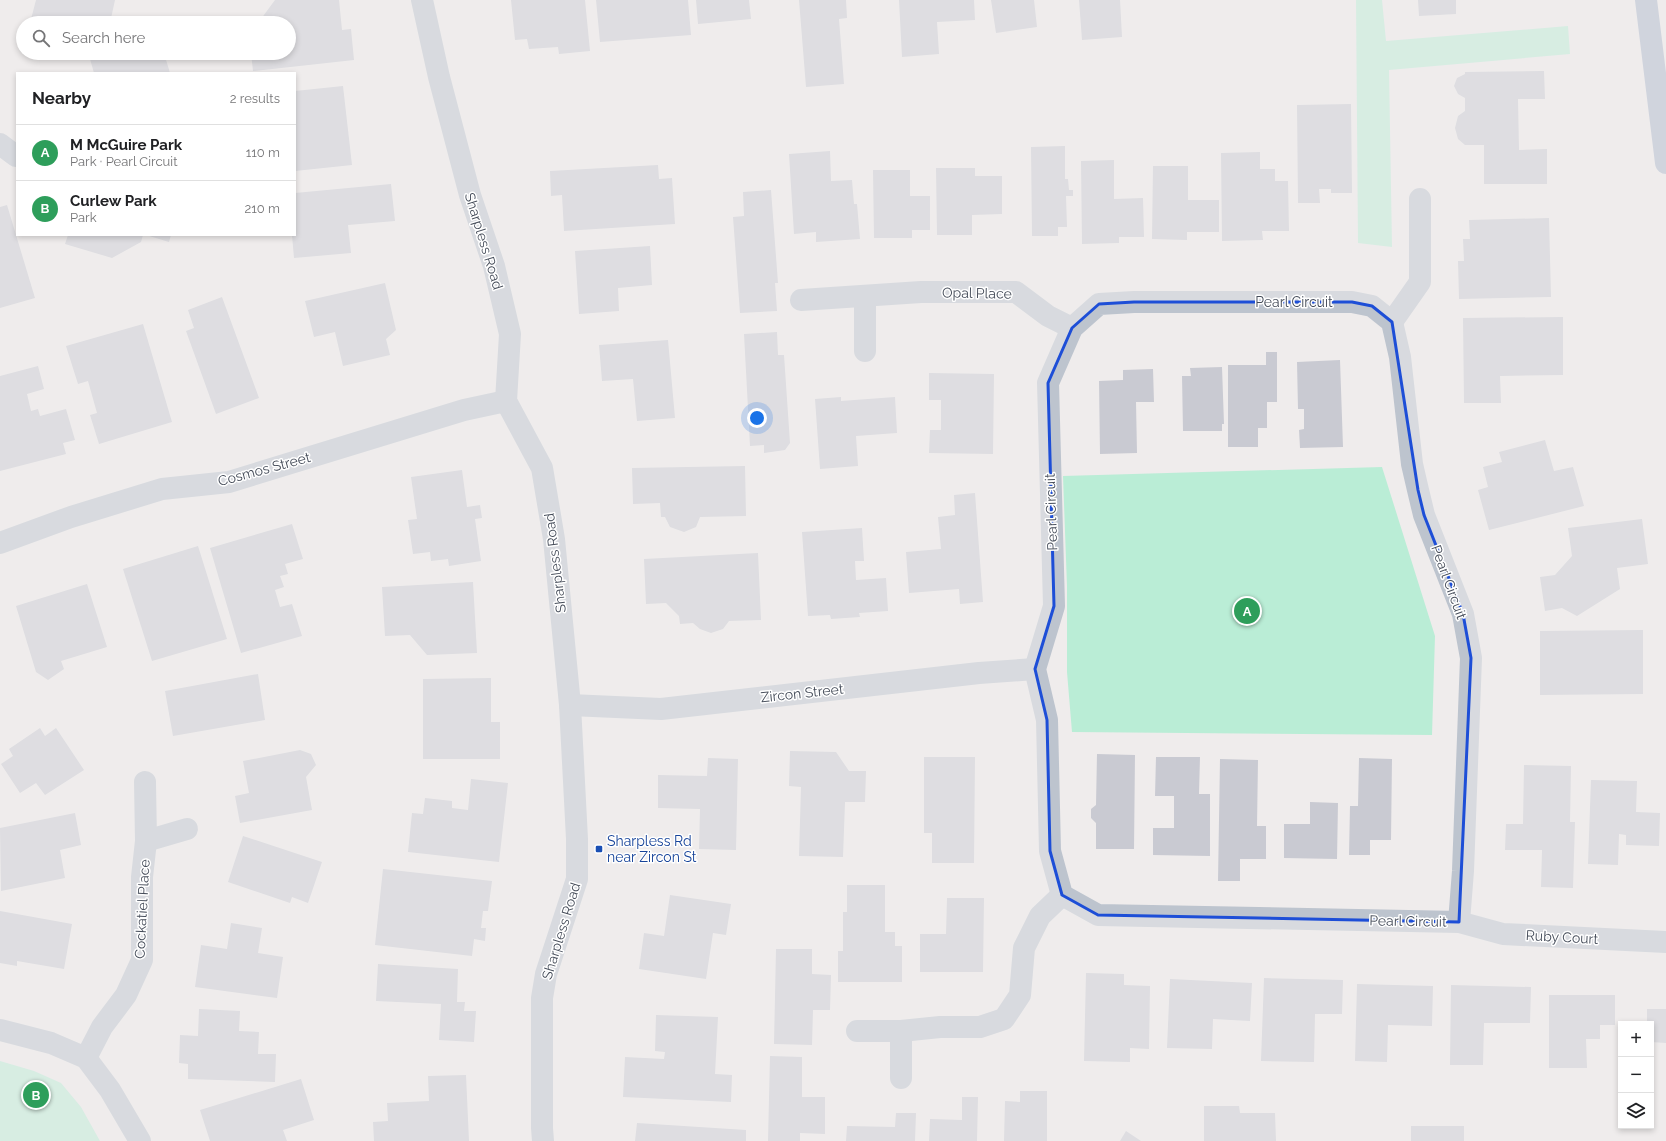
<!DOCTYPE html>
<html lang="en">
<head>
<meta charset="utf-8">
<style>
	body { margin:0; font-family:Raleway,sans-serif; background:#f6f6f6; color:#202124 }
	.controls { position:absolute; right:12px; bottom:12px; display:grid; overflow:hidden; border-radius:0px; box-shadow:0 2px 6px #0003 }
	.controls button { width:36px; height:36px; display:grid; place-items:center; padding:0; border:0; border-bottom:1px solid #e0e0e0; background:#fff; color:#202124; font:20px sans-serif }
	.you { position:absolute; left:757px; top:418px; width:14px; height:14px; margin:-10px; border:3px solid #fff; border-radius:50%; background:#1a73e8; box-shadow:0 0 0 6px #1a73e833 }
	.badge { display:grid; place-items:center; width:26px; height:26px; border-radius:50%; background:#db2777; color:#fff; font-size:13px; font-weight:700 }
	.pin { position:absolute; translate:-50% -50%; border:2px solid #fff; box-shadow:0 1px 4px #0006 }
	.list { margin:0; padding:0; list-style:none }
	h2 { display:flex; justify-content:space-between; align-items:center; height:52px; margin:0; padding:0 16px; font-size:17px }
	h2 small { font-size:13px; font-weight:400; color:#757577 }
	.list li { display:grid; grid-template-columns:26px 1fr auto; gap:12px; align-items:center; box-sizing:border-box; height:56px; padding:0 16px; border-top:1px solid #e0e0e0 }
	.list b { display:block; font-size:15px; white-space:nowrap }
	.list p { margin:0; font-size:13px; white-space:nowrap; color:#757577 }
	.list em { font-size:13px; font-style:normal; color:#757577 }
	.icon { flex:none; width:22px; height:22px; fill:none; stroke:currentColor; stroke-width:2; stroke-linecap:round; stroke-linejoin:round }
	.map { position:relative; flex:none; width:1666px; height:1141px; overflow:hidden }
	.search { position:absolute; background:#fff; box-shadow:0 2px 6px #0003; left:16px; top:16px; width:280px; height:44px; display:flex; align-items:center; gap:10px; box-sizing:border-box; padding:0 14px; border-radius:22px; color:#757577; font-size:15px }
	.panel { position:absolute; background:#fff; box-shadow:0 2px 6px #0003; left:16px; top:72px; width:280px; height:164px; border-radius:0px }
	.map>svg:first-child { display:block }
	.green { fill:#baedd6 }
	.building { fill:#c9cad2 }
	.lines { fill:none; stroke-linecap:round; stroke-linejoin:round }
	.minor { stroke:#bdc4ce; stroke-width:22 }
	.major { stroke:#acb6cb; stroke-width:22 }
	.marked { fill:none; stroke:#1d4ed7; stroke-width:3; stroke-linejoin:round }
	.transit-dot { fill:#1a4fb4; stroke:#fff; stroke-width:1.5 }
	.labels { text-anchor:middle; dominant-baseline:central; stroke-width:3; stroke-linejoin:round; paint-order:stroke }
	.street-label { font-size:14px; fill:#454c59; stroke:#fff }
	.transit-label { font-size:14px; fill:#164399; stroke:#fff; text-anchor:start }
</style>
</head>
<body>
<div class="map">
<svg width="1666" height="1141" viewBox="0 0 1666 1141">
	<rect width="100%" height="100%" fill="#efecec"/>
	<!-- green -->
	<g class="green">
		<path d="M1356,0H1382L1386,41L1568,26L1570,54L1389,70L1392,247L1358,243Z"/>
		<path d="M1382,467L1435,636L1432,735L1072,732L1067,672V586L1063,476Z"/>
		<path d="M0,1061L34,1071L61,1083L81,1107L100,1141H0Z"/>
	</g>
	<!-- building -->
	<g class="building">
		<path d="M36,0H115L110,23H30Z"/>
		<path d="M275,0H339L342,30L351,29L354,60L253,71L251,53H289V23H258Z"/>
		<path d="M511,0H585L590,51L559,54L558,47L529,49L527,39L515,40Z"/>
		<path d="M596,0H688L691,35L600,42Z"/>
		<path d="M696,0H749L751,19L698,24Z"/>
		<path d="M799,0H846L847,18L839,19L844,84L806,87Z"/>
		<path d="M899,0H974L975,20L937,22L939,54L902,57Z"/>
		<path d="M991,0H1034L1037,27L996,33Z"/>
		<path d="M1079,0H1120L1122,37L1082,40Z"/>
		<path d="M1418,0H1456V14L1419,16Z"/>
		<path d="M110,53H164L170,73H94L90,59Z"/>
		<path d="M1544,71L1545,99H1518L1519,150L1547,149V184H1484V145H1465L1458,139L1455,128L1458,116L1465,111V98L1458,94L1454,86L1457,78L1465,74V72Z"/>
		<path d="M343,86L352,165L295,171V91Z"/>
		<path d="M1351,104L1352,193H1331V189H1319L1320,203H1298L1297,105Z"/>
		<path d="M1065,146V179H1068L1069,190H1073V196H1066L1067,227H1058V236H1032L1031,147Z"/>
		<path d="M830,151L831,181L852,180L854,204H857L860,239L816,242V232L794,234L789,154Z"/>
		<path d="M1260,152V169H1275V181H1288L1289,231H1262L1263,240L1222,241L1221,153Z"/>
		<path d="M1114,160V199L1143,198L1144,237H1119V243L1082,244L1081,161Z"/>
		<path d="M658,165L659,179L672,178L675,224L564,231L562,195L551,196L550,171Z"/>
		<path d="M1153,166H1188V200H1219V232H1187V240L1152,239Z"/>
		<path d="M936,168H975V176H1002V214L972,215V235H937Z"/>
		<path d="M873,170H910V196H930V230H912V238H874Z"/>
		<path d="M391,184L395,221L348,225L351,253L294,258L292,235H295V193Z"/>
		<path d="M771,190L778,283H775L777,311L740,313L733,217L744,216L743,192Z"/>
		<path d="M7,205L35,298L0,308V207Z"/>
		<path d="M1549,218L1551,297L1459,299L1458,261H1464L1463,239H1470L1469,220Z"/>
		<path d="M68,235H143L141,242L112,258L65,244Z"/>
		<path d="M146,235H171L169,242Z"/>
		<path d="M650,246L652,285L618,288L619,311L579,314L575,251Z"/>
		<path d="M385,283L396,330L386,339L390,355L343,366L335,332L314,337L305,301Z"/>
		<path d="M222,297L259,398L216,414L186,331L194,328L188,310Z"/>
		<path d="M1563,317V375L1500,376L1501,403H1464L1463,318Z"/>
		<path d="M143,324L172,422L99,444L90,415L97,413L88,381L78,384L66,346Z"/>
		<path d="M777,332L778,355H784L790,443L785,450L764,453V445L750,446L744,334Z"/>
		<path d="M668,340L675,418L637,421L633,379L602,381L599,345Z"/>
		<path d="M1266,352H1277V402H1267V428H1258V447H1228V365H1266Z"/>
		<path d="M1340,360L1343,447L1300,448L1299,430L1304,429V409H1298L1297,362Z"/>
		<path d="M38,366L44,389L27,394L31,411L38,409L40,416L66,409L75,440L63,443L66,454L0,471V376Z"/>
		<path d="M1222,367L1224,424H1222V431H1183L1182,376H1191L1190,368Z"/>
		<path d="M1153,369L1154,402H1136L1137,453L1100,454L1099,381L1123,380V370Z"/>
		<path d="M929,373L994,374L993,454L929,453L930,430H941V400H929Z"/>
		<path d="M841,397V401L895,397L897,433L856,436L858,466L820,469L815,399Z"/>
		<path d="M1545,440L1554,471L1573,467L1584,506L1489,530L1478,490L1488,487L1483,467L1502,462L1499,452Z"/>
		<path d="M745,466L746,516L700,517L696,527L684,532L670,527L665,517H661L660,503L633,504L632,468Z"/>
		<path d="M462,470L467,507L480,505L482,518L475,519L481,561L449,566L448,559L431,561L430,552L413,554L408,520L417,519L411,477Z"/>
		<path d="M975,493L983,602L960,604L959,589L909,593L906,552L941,549L938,517L955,515L954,495Z"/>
		<path d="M1642,519L1648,564L1617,568L1620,589L1577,616L1562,608L1545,611L1540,577L1555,575L1572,556L1568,528Z"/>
		<path d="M292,524L303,559L285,564L288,574L280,576L284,587L275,590L280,607L292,604L302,636L241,653L210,548Z"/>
		<path d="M862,528L864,561H855L856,580L886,578L888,611L859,613L860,617L831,619L830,615L808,616L802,532Z"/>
		<path d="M198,546L227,639L152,661L123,569Z"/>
		<path d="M758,553L761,620L729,621L723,629L711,633L700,629L693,623L680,624L679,616L666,603L646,604L644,559Z"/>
		<path d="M473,582L477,653L427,655L410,635L385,636L382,587Z"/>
		<path d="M87,584L107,647L61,661L64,669L48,680L36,672L16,606Z"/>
		<path d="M1643,630V694L1540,695V631Z"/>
		<path d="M258,674L265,720L173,736L165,691Z"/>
		<path d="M491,678V722H500V759H423V679Z"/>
		<path d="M40,728L45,736L56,728L84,770L45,795L36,783L20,793L1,764L13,756L9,749Z"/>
		<path d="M300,750L311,754L316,765L306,777L312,810L240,823L235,796L249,793L243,761Z"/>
		<path d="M790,751L836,752L849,771H866L865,802H845L843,857L799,856L801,787L789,786Z"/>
		<path d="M1097,754L1135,755L1134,849H1096V823L1091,818V809L1096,805Z"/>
		<path d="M924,757H975L974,863H932V833H924Z"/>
		<path d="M1156,757H1200L1199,794H1210V856L1153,855V828H1174V796H1155Z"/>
		<path d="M708,758L738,759L736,850L699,849L700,809L658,808V775L707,776Z"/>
		<path d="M1359,758L1392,759L1391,840H1370V855H1349L1350,806H1358Z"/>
		<path d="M1220,759L1258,760L1257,826H1266V859H1240V881H1218Z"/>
		<path d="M1524,765L1571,766L1570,822H1575L1573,888L1541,887L1542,850H1505L1506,824H1523Z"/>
		<path d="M471,779L508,783L499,862L408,852L412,813L423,814L425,798L452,801V808L468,810Z"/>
		<path d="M1591,780L1637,781L1636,812L1660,813L1659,846L1626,845V835L1619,834L1618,865L1588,864Z"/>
		<path d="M1310,802L1338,803L1337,859L1284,858V824H1310Z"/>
		<path d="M75,813L81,845L60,850L65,878L1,891L0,828Z"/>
		<path d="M243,836L322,862L308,903L292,897L290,903L228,882Z"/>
		<path d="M383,869L492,881L488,911H483L481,928H486L485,941L474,939L472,956L375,945Z"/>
		<path d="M847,885H885V932H895V946H902V982H838V951H843V912H847Z"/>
		<path d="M670,895L731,904L726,935L713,933L706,979L639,969L644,933L664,936Z"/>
		<path d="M947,898H984L983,972H920V934H946Z"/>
		<path d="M0,911L72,924L64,969L17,961V966L0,963Z"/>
		<path d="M231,923L262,928L258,953L283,957L277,998L195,987L201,945L227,949Z"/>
		<path d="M776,949H812V974L831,975L830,1010H813L812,1045L774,1044Z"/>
		<path d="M378,964L458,969L457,1002H465L464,1011H476L474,1042L439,1040L441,1004L376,1001Z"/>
		<path d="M1086,973L1124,974V985L1150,986L1149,1049L1130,1048V1062L1084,1061Z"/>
		<path d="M1264,978L1343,980L1342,1014H1315L1314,1062L1261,1061Z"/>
		<path d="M1170,979L1252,983L1250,1021L1213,1019L1212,1049L1167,1048Z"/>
		<path d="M1357,984L1433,986L1432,1026L1388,1025L1387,1062L1355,1061Z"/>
		<path d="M1451,985L1531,987L1530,1023H1484L1483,1065H1450Z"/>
		<path d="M1549,995H1615V1025H1600V1039H1586L1587,1068H1549Z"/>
		<path d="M199,1009L240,1011L239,1031L259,1032L258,1054H276L275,1082L188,1079V1064L179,1063L180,1035L198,1036Z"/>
		<path d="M1647,1009H1666V1043L1651,1042V1024H1647Z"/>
		<path d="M656,1015L718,1017L715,1074L732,1075L731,1102L623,1097L625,1057L664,1059L665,1052L655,1051Z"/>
		<path d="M770,1056L802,1057V1097H825V1134L800,1133V1141H768Z"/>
		<path d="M466,1075L469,1141H374L373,1122L388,1121L387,1103L429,1101L428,1076Z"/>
		<path d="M301,1079L314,1120L283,1130L287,1141H210L200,1110Z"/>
		<path d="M1020,1091H1047V1141H1004L1005,1101L1020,1102Z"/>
		<path d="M962,1097H978L977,1141H929L930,1119L962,1120Z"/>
		<path d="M1204,1106H1239L1240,1113H1275L1276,1141H1204Z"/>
		<path d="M896,1113H916L915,1141H846L847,1126L895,1127Z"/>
		<path d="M637,1123L746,1130V1141H635Z"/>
		<rect x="1411" y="1126" width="53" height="15"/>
		<path d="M1126,1131L1141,1141H1120Z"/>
	</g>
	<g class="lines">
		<!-- minor -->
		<g class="minor">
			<path d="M422,0L439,77L470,195L494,266L510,334L506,401L542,468L554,539L570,705L577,839V879L546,974L542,998V1128L543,1141"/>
			<path d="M0,144L16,156"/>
			<path d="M865,296V351"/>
			<path d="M801,300L921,292H1016L1048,316L1072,328"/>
			<path d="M1392,322L1420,282V199"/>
			<path d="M0,543L71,517L162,489L229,482L464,410L506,401"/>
			<path d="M570,705L661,709L979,673L1035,669"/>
			<path d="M145,782L146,841L187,829"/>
			<path d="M1459,922L1463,871L1471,658L1463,614L1424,515L1418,490L1412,464L1400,357L1392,322L1372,306L1352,302H1134L1099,304L1072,328L1048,383L1054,606L1035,669L1047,720L1050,851L1062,895L1098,915L1459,922L1503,934L1666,942"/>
			<path d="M0,1030L51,1043L86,1058L110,1090L140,1141"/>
			<path d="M857,1031H901L940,1027H980L1004,1019L1020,995L1024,948L1040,916L1062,895"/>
			<path d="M901,1031V1078"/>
			<path d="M86,1058L102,1027L126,995L142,960V877L146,841"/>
		</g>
		<!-- major -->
		<path class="major" d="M1646,0L1666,163"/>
	</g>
	<!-- marked area -->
	<path d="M0 0H1666V1141H0ZM1134,302H1352L1372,306L1392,322L1418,490L1424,515L1463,614L1471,658L1459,922L1098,915L1062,895L1050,851L1047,720L1035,669L1054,606L1048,383L1072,328L1099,304Z" fill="#efecec" fill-opacity=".55" fill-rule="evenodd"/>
	<path class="marked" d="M1134,302H1352L1372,306L1392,322L1418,490L1424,515L1463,614L1471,658L1459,922L1098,915L1062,895L1050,851L1047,720L1035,669L1054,606L1048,383L1072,328L1099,304Z"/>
	<!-- markers -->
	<rect class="transit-dot" x="595" y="845" width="8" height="8" rx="2"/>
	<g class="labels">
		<!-- street labels -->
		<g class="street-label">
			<text transform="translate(484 241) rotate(73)">Sharpless Road</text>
			<text transform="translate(977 293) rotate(1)">Opal Place</text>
			<text x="1294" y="302">Pearl Circuit</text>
			<text transform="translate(264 469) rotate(-15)">Cosmos Street</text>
			<text transform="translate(1051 512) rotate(-92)">Pearl Circuit</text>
			<text transform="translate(555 563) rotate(-97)">Sharpless Road</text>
			<text transform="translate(1449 582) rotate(70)">Pearl Circuit</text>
			<text transform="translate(802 693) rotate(-6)">Zircon Street</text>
			<text transform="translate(142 909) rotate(-87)">Cockatiel Place</text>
			<text transform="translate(1408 921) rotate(1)">Pearl Circuit</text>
			<text transform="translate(561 931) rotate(-73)">Sharpless Road</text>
			<text transform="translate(1562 937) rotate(3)">Ruby Court</text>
		</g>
		<!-- transit labels -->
		<g class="transit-label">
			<text x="607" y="841">Sharpless Rd<tspan x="607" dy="16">near Zircon St</tspan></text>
		</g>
	</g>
</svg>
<div class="controls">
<button>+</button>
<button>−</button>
<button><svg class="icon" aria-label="layers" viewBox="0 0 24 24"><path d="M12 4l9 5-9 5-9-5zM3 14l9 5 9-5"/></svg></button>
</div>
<div class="you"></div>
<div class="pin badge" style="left:1247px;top:611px;background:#2e9e5b">A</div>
<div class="pin badge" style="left:36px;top:1095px;background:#2e9e5b">B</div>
<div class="search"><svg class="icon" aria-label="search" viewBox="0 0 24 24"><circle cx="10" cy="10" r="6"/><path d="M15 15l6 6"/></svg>Search here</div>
<section class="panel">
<h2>Nearby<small>2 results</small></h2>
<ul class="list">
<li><span class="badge" style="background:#2e9e5b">A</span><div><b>M McGuire Park</b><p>Park · Pearl Circuit</p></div><em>110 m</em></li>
<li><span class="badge" style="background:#2e9e5b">B</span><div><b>Curlew Park</b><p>Park</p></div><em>210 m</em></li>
</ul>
</section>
</div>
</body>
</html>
